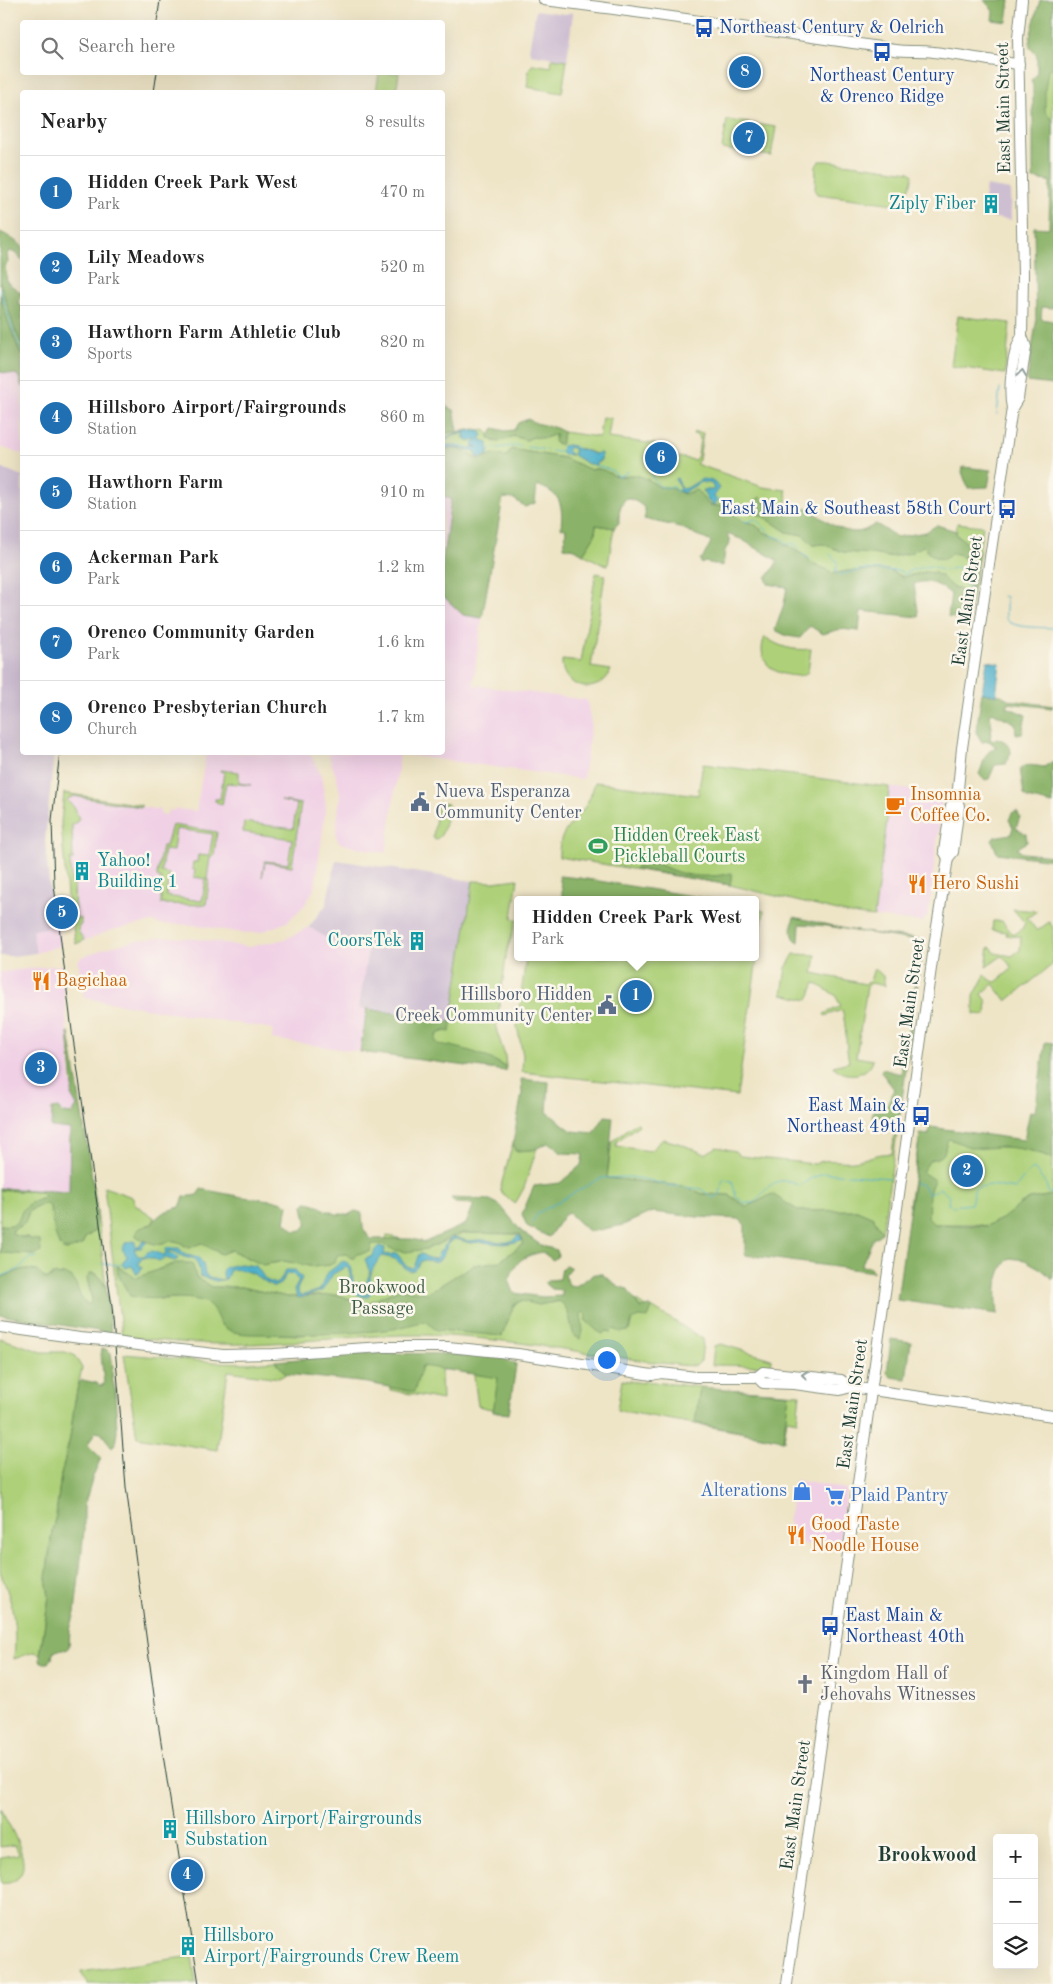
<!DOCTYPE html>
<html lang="en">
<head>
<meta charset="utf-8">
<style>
	body { margin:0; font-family:"Old Standard TT",serif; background:#f6f6f6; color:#222 }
	.controls { position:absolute; right:15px; bottom:15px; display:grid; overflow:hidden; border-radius:5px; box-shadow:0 5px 20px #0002 }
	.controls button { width:45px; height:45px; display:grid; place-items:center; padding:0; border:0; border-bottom:1px solid #e0e0e0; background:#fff; color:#222; font:25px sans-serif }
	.you { position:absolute; left:606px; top:1359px; width:18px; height:18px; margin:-12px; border:4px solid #fff; border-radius:50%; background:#1a73e8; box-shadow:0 0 0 8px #1a73e833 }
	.badge { display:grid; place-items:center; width:32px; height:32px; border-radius:50%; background:#1f6fb2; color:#fff; font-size:16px; font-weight:700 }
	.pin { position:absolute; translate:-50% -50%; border:2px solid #fff; box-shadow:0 1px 5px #0006 }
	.popup { position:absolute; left:514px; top:896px; width:245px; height:65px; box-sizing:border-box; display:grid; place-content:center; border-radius:5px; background:#fff; filter:drop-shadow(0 1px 4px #0005); font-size:16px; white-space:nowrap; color:#767676 }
	.popup b { font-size:19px; color:#222 }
	.popup::after { content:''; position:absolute; left:50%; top:100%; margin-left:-10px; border:10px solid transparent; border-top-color:#fff }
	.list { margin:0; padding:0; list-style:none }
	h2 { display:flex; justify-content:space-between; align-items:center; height:65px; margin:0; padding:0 20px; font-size:21px }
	h2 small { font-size:16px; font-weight:400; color:#767676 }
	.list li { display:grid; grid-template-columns:32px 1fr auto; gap:15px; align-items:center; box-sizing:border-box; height:75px; padding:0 20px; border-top:1px solid #e0e0e0 }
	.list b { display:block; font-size:19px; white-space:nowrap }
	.list p { margin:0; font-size:16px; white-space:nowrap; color:#767676 }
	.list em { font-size:16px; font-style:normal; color:#767676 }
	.icon { flex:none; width:28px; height:28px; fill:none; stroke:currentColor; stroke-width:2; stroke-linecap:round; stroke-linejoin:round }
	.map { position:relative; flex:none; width:1053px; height:1984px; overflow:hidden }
	.search { position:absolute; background:#fff; box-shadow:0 5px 20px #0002; left:20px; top:20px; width:425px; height:55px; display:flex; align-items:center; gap:12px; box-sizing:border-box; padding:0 18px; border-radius:5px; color:#767676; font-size:19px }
	.panel { position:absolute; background:#fff; box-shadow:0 5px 20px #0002; left:20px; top:90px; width:425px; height:665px; border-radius:5px }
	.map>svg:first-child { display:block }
	.built { fill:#f0d0e5 }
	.industrial { fill:#cebed2 }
	.green { fill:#add078; stroke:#668656; fill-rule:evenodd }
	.forest { fill:#8ab268; stroke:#54784e }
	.water { fill:#4aaec9; stroke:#34767e }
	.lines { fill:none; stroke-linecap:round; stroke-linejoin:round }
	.stream { stroke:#4aaec9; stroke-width:1 }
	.major-casing { stroke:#86907d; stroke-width:12 }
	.major { stroke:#fff; stroke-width:10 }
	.tram { stroke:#1f3d34; stroke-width:1 }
	.major-bridge-casing { stroke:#86907d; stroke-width:12; stroke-linecap:butt }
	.major-bridge { stroke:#fff; stroke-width:10 }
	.oneway { stroke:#8f9e9a }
	.labels { text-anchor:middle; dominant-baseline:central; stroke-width:5; stroke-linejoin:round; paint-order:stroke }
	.transit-label { font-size:18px; fill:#164399; stroke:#fbf7ec; text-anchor:start }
	.street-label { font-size:18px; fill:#1f3d34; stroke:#fbf7ec }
	.culture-label { font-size:18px; fill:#0d838f; stroke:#fbf7ec; text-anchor:start }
	.service-label { font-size:18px; fill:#4e5e75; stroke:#fbf7ec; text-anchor:start }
	.food-label { font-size:18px; fill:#c56008; stroke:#fbf7ec; text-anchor:start }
	.leisure-label { font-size:18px; fill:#27864d; stroke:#fbf7ec; text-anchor:start }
	.park-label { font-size:18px; fill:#3b5a42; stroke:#fbf7ec }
	.shop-label { font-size:18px; fill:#366cbe; stroke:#fbf7ec; text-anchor:end }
	.worship-label { font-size:18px; fill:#5b616d; stroke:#fbf7ec; text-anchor:start }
	.quarter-label { font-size:20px; font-weight:bold; fill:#1f3d34; stroke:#fbf7ec }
</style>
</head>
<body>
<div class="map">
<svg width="1053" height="1984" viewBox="0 0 1053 1984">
	<rect width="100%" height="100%" fill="#fbf7ec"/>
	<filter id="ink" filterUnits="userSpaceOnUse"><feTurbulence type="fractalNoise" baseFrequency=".02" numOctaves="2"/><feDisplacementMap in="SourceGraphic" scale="10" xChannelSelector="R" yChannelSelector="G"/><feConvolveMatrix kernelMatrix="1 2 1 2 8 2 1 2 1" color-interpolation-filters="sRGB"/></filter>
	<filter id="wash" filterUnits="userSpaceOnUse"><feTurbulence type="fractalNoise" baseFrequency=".0096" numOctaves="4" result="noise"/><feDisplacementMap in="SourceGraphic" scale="20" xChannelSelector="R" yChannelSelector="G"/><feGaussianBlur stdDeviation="1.12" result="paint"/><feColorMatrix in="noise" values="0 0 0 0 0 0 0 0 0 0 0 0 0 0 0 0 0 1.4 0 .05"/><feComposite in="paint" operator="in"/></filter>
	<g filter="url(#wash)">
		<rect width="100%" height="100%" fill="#eee4c6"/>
		<!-- built -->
		<g class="built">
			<path d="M0,372L18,375L22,388V454L0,447Z"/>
			<path d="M443,496L451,499L443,558Z"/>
			<path d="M443,596L463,615L482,618L473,685L587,700L591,724L583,779L400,754L386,853L342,844L338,841L336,835L340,794L338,782L328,753L442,752Z"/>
			<path d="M206,753H310L321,775L326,807L316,880L313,891L304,906L287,922L261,932L243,933L194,925L161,924L152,922L112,930L76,944L67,896L61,822L64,793L141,805L142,807L160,810V814L165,816L169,810L174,811L175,809L196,811Z"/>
			<path d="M889,787L943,794L928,915L922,922L874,917L887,820Z"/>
			<path d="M58,926L60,946L36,953L32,930Z"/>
			<path d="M309,927L334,943L369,947L359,1008L367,1009L360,1052L272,1039L273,1029L84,998L78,961L82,957L106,948L138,940L169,937L197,939L248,947L286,939Z"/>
			<path d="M62,965L71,1081L77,1106L72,1114L63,1113L58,1108L52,1127L70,1129L69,1192L0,1188V972Z"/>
			<path d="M794,1480L846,1489L839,1550L786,1541Z"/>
		</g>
		<!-- industrial -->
		<g class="industrial">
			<path d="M536,10L565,14L573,12L567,60L531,54L529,50Z"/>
			<path d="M986,186L1010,190L1011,220L981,216Z"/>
			<path d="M0,467L22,476V752L54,753L45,840L53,927L32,930L36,953L13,956H0Z"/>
			<path d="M336,860L473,881L452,1022L359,1008L368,948L334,943L309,927L326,905Z"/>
		</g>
		<!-- green -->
		<g class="green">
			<path d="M552,58L567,60L562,93L527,87L529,69L533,64L551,67Z"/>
			<path d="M1053,67V182L1035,179L1044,80L1048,70Z"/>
			<path d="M379,73H399L396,92H376Z"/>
			<path d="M727,120L776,127L771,156L722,149Z"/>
			<path d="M820,161H828L910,172L913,175C911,189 905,195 895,204L817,194L815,191L816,165Z"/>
			<path d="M0,283L15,330L22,345V357C13,333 0,308 0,283Z"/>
			<path d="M958,316L1010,323L1005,374L951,366Z"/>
			<path d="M602,417L611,418L608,438L655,444L654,453L695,460L698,455L700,438L698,435L693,434L694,432L703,433L699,460L696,464L763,487L786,490L787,504L782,512L770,509L754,512L766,518L787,532L803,535L813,545L823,544L843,552L872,554L889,557L910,553L923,545L927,548L926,551L936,558L948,557L951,553L958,554L974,564L968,595L964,596L959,589L952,587L941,576L925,572L903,577L888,570L847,571L832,574L830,571L810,562L805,556L786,545L780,539L764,532L754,524L743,521L723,506C718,505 714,507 710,505C706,503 700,494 694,490L687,494L681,493L666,487H659L648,479L629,475L618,477L597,468L591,470L564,458L511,449L507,456L496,454L482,460L461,450L449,448L443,452L449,447L443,445V441L452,436L464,433L465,434L463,437L465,439L477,438L478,440L474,443L473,447H478L464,449L475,451L478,457H482L489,452L486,442L480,439L482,436L466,431L443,439L442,434L474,429L487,431L490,439L494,442L512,436L526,440L533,437L545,438L556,434L555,439L561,445L563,432L599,437ZM568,445L575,447L577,449C583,448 596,454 601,457V460L596,465L584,462L573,454L575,450L571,447L566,450L571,455L563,454L562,449Z"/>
			<path d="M957,523L983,526L979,553C969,549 967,540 957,537L956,531Z"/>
			<path d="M596,525L614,528L608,565L602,564L583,554L595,535Z"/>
			<path d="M596,573L605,575L591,667L611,670C600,698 560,689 562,660L581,662Z"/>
			<path d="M765,637C779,647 793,651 811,649L808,672C801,677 796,676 788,675C769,672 756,657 765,637Z"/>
			<path d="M703,764L889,787L887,820L874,917L850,914L730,885L559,857C558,832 571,826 584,808C590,800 592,791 595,782L698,795Z"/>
			<path d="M220,770L239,772V783L251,785L226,783L222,805L215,801V799H220L224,772L220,771Z"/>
			<path d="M64,793L141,805V807L73,796L72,798L70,797L67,801L74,807L79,819L75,824L72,825L73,860H70L71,883H74L75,917L81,919V925L79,926L78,931L84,940L76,944L67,896L61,822Z"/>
			<path d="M281,801L301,804L292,866L265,862L262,877L265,861L288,864L292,839L243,832L244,822L293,829L297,804Z"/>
			<path d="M438,803L448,804C447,813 445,828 441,835C440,837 437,838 435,840L433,837Z"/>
			<path d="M172,825L217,832L214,855L210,857L207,879L209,881L206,905L161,904V879L157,877V874L162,846H166ZM176,829L213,834L209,856L198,855L197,862H193L192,869L195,870L194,877L206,879L202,901L166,896L169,874L161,872L164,850L173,851Z"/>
			<path d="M518,879L512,918L517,920L507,951L496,1029L505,1056L506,1067C486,1055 463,1051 441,1045C437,1044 437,1043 435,1040C438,1032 442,1031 450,1031L473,881L493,882Z"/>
			<path d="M755,909L764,911L737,1096L522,1072L523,1055L517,1026L526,957H755Z"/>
			<path d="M1013,909L1037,911L1027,918L1037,931L1049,922L1053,927V964L1007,1001L993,984L982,994L987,1001L986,1015L974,1014V996L985,975L992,981L996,982L1013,968L1002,956L986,967L989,947L992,948L995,953L1012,956L1020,950L1021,937L1006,935L1007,932L992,930L993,921H1002L1011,933L1015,934L1022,929L1025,923Z"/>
			<path d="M794,954L816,955L813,973L865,984L870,981L874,968L883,976L885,986L871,983L867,987L856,1057L873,1060C867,1077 845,1079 833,1066L849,1062C845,1044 847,1027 842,1010L825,1016L824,1014L841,1006L835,995L815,983L808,1000L782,994L786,968Z"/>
			<path d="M637,1122L639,1125L616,1142V1146L650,1151L663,1139L681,1144L705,1154L717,1147L735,1151L740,1156L815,1164C827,1157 840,1163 854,1161C868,1159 879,1152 892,1154L895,1130L897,1133L882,1233L873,1217L857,1210L799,1211L772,1195L747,1208L729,1195L703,1194L683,1186L607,1178L612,1141Z"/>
			<path d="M930,1127L1024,1141L1035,1153L1043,1154L1053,1159V1195L1030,1199L1021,1204L1014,1221L1002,1219L986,1226L975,1224H935L909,1205L920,1134L929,1135Z"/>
			<path d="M513,1143L516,1151L537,1148L524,1188L515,1204C510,1199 502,1195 500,1189Z"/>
			<path d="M104,1187L132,1197L136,1205L155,1218L152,1224L147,1225L140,1238L162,1244C173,1239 179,1240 187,1248L201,1243L221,1254L231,1250L249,1259L275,1263L284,1261L314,1267L326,1211H332L330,1228L363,1240L386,1239L387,1236C400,1237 415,1245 427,1249L462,1233L520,1234L524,1243L500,1261L474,1265L444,1283L551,1303L561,1301L564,1304L597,1274L650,1310V1306L703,1339L701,1361L696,1366L679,1365C594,1356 510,1337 424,1335C366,1334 309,1342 251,1344C209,1345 164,1342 122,1336ZM117,1266L136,1278L148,1275L161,1268L196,1277L211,1287H241L288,1297L338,1295L344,1332L300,1335L250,1333L220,1324C218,1318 215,1307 209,1303C197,1296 174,1297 161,1300Z"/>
			<path d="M0,1190L41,1192L44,1196L43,1198C38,1200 32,1202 28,1205C16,1217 24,1228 0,1225Z"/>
			<path d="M43,1204L49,1205L59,1245L85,1238L95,1231L97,1210L106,1287L100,1277L87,1278L92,1300L89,1305C75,1299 81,1283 64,1274L59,1276L52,1275L48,1279L24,1269L0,1278V1252L34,1255L28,1237H17L12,1233L13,1230L25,1223L29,1211Z"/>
			<path d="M0,1338L42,1352H65L74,1355L82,1368L75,1400L70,1438L61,1475L56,1515L52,1531L46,1578L49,1596L40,1654L34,1652L14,1659C17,1627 13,1601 0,1572Z"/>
			<path d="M721,1344L771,1359L770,1366L712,1365L714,1346Z"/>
			<path d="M124,1354L214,1362L249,1363L275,1361L286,1374L279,1378L228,1371L217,1450L137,1437Z"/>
			<path d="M390,1356L516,1363L508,1413L478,1406L473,1369L441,1370L442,1400L390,1390Z"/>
			<path d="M622,1380L644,1383V1381L700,1387L699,1389L743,1390L800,1394L797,1421L787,1419L784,1440L617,1410Z"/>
			<path d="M0,1809C8,1823 34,1863 18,1878C12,1883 8,1884 0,1883V1857L19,1854L15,1845L0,1847Z"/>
			<path d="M192,1956L196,1984H87L81,1972Z"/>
		</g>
		<!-- forest -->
		<g class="forest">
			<path d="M984,0H1010L1007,22L992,20L993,11Z"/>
			<path d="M1040,0H1053V67L1048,70L1045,90V111L1053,121V308L1042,307L1041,319L1053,321V385L1027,382L1036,323L1034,227L1049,228L1050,181L1033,179V86L1031,80L1037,74V55L1030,48V37Z"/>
			<path d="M0,232C6,234 17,242 22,246V261L18,255L11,251L7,254L8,262L5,266L7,282L21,293L19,305L22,306V345L15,330L0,283Z"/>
			<path d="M0,295L10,327L22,357V388L18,375L0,372Z"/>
			<path d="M442,405L454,410L458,431L443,434Z"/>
			<path d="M528,419C539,427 554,424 563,432L561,445L554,442L556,434L545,438L533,437L526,440L514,436L498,442L490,439L489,436L494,428L505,431L514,430L518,423Z"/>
			<path d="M449,448L461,450L479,460L493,454L507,456L511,449L564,458L591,470C605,467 605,473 617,476C622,478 625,476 630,475C641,474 651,481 659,487H668L684,494L696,490C702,494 704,503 710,505C715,507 718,505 723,506L743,521L754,524L764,532L780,539L786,545L805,556L810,562L830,571L832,574L847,571L888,570L903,577L925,572L935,573L941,576L952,587L959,589L967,596L970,592L974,564L958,554L951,553L945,559L936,558L926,551L927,548L923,546L910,553L889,557L872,554L843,552L823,544L813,545L803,535L787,532L766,518L754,512L751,504L760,497L770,509L782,512L787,504L799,510L808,508C822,518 843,536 862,531C866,530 872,526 876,524L897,537L926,532L937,525L956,531L957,536C967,540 969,549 979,553L969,620L948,617L951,594C940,585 928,578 914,584L919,617L861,611L859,631L841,629L823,634L810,626L800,638L787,636L775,630L784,604L787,587L768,584L766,577L769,575L778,561L741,539L727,534L730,543L725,550L723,566L705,562L701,564L700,559L703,558L711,542L680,527L644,519C645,516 646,513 645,510C644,505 632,499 627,498C619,504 619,514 619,523L614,528L596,525L595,535L583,554L575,549L564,547L566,529L561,528C563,503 561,494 537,485L535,503L525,507L514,499L503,498L482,618L463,615L443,596V558L451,499L443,496L442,452Z"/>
			<path d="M963,467L991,470L988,487L968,488L962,472Z"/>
			<path d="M982,693L1001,695L1010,700L1053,706L1052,708L1008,703L1007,707L1026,715L1022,734H1016L1015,723L992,712L990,715L992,727L990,738L993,741L996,738C1004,740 1011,744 1011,753L1006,764L995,765L989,779L984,780L979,774C985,761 983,751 997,748L989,741L982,742L976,732Z"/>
			<path d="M1053,761L1052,775L1053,804L1027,798L1024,795L1020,769C1026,763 1036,766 1044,767Z"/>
			<path d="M1017,811L1020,817L1016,828L1026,834L1027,842L1018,848V850L1023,853L1053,856V860L997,853L992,840L994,837L1011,834L1013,827L1009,820L1012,813Z"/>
			<path d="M650,858C675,876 702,880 732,873L730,885L635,869L642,859Z"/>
			<path d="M559,876L580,878L717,900H562V889Z"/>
			<path d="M794,917L854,931L919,939L923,942L900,1115L897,1118H872L873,1110L884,1111L894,1089L881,1072L882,1069L901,1074L916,981L913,980L918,941L827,926L800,924L799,942C790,939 791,924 794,917Z"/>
			<path d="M367,1009L452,1022L450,1032L445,1031L437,1034L435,1040L438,1044C461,1047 487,1055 506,1067L505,1071L360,1052Z"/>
			<path d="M68,1032H69L97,1210L95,1231L85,1238L82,1245C78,1246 71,1250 67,1250C54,1251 53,1214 49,1205L43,1204L29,1211L25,1223L13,1230L12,1233C18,1238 31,1238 40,1241L41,1252L34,1255L1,1253L0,1225C24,1228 15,1216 27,1205C31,1202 38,1200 43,1198L44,1196L41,1192L0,1190V1188L69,1192L70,1129L51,1127L52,1109L58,1108L63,1113L72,1114L77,1106L71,1095L73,1087Z"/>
			<path d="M1045,1042L1053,1043V1159C1038,1151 1016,1147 999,1147C991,1147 983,1149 975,1148C965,1147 958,1141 948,1139C942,1153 949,1156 930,1160L922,1172L934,1180C926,1198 930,1199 928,1217L935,1224L986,1226L1002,1219L1021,1204L1030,1199L1053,1195V1279L1041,1269L1025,1260L1010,1258C994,1271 996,1295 998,1314L897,1300L920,1134L929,1135L930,1127L1024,1140L1030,1111L1035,1112Z"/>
			<path d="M521,1079L549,1082L547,1112L572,1131L594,1133L605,1116L613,1117L607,1178L683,1186L703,1194L729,1195L747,1207L772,1194L799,1211L857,1210L873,1217L882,1233L873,1239L861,1266L869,1267L874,1272L745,1255V1225L739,1219L697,1217L652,1212L623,1225L589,1232L569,1213L564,1215L549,1237L527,1226L522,1214L534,1186L560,1183L581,1165L583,1154L561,1153L556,1147L548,1143L533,1150L515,1151L513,1143L522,1093Z"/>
			<path d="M201,1189L243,1197L280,1201L288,1205L285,1222L295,1231L302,1230L307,1224L303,1206L306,1202C316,1202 323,1210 332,1213C337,1215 343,1213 348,1215L355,1211L362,1213L363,1228L370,1239H412L425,1242L466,1224L474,1204L455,1203L451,1198L490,1200L500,1205L521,1231L542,1246L557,1250L558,1256L553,1260L542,1252C521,1257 517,1260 509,1280L514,1293L543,1297L562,1296V1290L552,1289L545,1283L549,1280L560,1279L562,1268L566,1265L571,1268L565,1275L569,1285L576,1286L594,1274H602L618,1286L627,1289L640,1308L650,1306L652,1308L648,1318L639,1317L632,1320L629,1331L621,1332L614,1329L611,1332L606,1331L603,1334C595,1331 592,1325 585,1320L587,1314L583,1312L581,1314L583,1331L581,1339L574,1336C570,1325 570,1307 559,1301L539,1305L521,1301L514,1305L502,1336L436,1330L426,1321C415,1323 404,1327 393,1329C354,1334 306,1335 267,1334C255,1334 239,1335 229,1330C211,1321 221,1305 198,1300C175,1295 153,1302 130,1296L118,1275L117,1266L136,1278L176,1263H192L196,1277L211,1287H241L288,1297L338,1295L366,1304L399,1289L427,1293L474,1265L500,1261L524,1243L520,1234L462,1233L427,1249L406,1252L394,1250L383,1244H372L370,1252L357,1254L355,1258H351L346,1254L337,1255L335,1262L330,1265L314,1267L284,1261L263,1265L231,1250L221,1254L201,1243L190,1248C184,1246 181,1242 175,1241C169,1240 168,1243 163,1244C155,1246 142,1240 136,1236V1232L140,1228L152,1224C160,1212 166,1211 180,1207L184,1197L197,1195Z"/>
			<path d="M24,1269L37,1271L44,1278L48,1279L56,1274L59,1276L64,1274C66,1275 69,1276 71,1277C80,1285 77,1300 89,1305L92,1299L87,1278L91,1273L97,1274L106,1287L111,1333L0,1315V1278Z"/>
			<path d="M891,1339L911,1342L906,1379L891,1377L887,1373Z"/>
			<path d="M102,1349H106L111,1354L113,1366L112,1377L115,1390L117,1432L115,1444L112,1447L101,1433L95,1432L88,1445L101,1458L93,1476L84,1506V1531L75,1613L70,1630L69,1647L66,1650L62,1649L53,1652L52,1658L49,1663H44L40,1661V1656L49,1597L46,1578L52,1531L56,1515L61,1475L70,1438L75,1400L78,1385L82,1380L97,1383L100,1386L104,1384L101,1355Z"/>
			<path d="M370,1353L447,1354L503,1358L516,1365L509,1414L493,1412L498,1378L422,1366L414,1392L368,1383L286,1374L275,1361Z"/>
			<path d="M700,1387L789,1394L783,1440L695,1423Z"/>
		</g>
		<!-- water -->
		<g class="water">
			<path d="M474,430L480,431L483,435L480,439L488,443V455L479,458L475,451L449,447L443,451V445H452L467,449L478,447L472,446L478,439L470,442L463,437L465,435L464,433L452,436L443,443V439L457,433Z"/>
			<path d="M568,445L574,446L577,449H582L593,454L601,453V460L596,463L595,466L593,464H588L573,455L575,450L571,447L566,450L572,455L563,454L561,451L562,446Z"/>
			<path d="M677,478L682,489L687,488L702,479L714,481L720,488L714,496L717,502L714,505L708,501L703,490H714L712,484L701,482L683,493L678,490L680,488L675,479Z"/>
			<path d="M987,661L1000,663L996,695L982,693Z"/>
			<path d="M517,1236H520L522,1241L504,1244L480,1242L470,1243L456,1239L450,1241L440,1260C432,1264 428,1258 421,1261C417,1265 417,1271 409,1271L395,1259L382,1256C373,1266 366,1278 373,1291L367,1297C351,1296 350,1283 350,1271L346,1267L333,1274L322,1291L300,1298L297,1297L294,1290L299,1281L292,1273L286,1274L282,1283L274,1287C259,1279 248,1267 230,1270L226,1279L216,1281L200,1276C200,1271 198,1263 195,1260C192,1256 192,1259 188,1258C180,1257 178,1251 169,1251L168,1253L175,1255L178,1259L175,1261L165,1258L159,1261L147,1257L141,1259L139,1264L142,1268L139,1273H136L132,1266L125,1268L122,1264L127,1256L122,1249L126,1242L135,1241V1246L139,1247L143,1241L147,1242L141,1248L134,1249L138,1256H144C151,1246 156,1254 165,1255L166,1248H179L185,1255L198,1257L203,1264L205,1274L209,1277L222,1280L224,1278L222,1271L225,1267L240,1264L256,1266L266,1280L275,1284L280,1281L286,1270H295L302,1278L297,1290L300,1296L320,1290L326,1274L343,1261C361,1266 343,1285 365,1295L369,1292L367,1280L370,1273L365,1259L373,1256L375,1250L379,1246L385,1248L384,1254L391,1255L396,1253C402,1257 403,1268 412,1268C417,1265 416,1258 420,1253L428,1258L437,1259L438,1254L452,1237C458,1237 462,1240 468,1241C473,1241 478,1239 484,1240C494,1240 510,1247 517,1236Z"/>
		</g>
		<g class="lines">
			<!-- stream -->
			<g class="stream">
				<path d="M0,289L13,330L22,351"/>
				<path d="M997,414L1000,389"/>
				<path d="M455,446L474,449"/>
				<path d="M527,447L548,450"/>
				<path d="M488,449C499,449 509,445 521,446"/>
				<path d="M552,451L563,453"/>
				<path d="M595,465L611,470L618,476L623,475L628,471"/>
				<path d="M650,469L653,479L661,487H673L676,491H679"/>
				<path d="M715,499L730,504"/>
				<path d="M744,521L748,522L755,519L773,536L783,539L786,544H795L799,549"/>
				<path d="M801,553L810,559"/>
				<path d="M830,554L838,563L835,571L839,575L864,569L900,571L906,575L909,571L924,567L931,566L944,571L958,567L963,570L967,586L971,589"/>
				<path d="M1003,596L1006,597C1007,604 1005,612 1006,618C1010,629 1043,627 1053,628"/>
				<path d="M915,1183L923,1185L928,1195L939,1188L949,1196L948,1204L952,1206L971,1204L975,1188L990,1185L1015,1189L1028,1172L1034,1169L1046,1184L1048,1192L1053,1194"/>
				<path d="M532,1222L538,1213L601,1178L630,1177L648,1180L667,1185L701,1189L713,1198L720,1194L723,1179L732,1181L736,1196L744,1203H753C770,1187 774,1173 800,1186L810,1179L825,1173L889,1178"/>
				<path d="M103,1264L121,1265"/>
				<path d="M0,1277L19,1269L29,1258L37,1257"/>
			</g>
		</g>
	</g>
	<g filter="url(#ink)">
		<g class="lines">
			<!-- major casing -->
			<g class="major-casing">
				<g id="major">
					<path d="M544,0C657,14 768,31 881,47C902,54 914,49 934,52C962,55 990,61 1019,64"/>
					<path d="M1012,408L1018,398L1026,347L1022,336L1023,275L1018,38L1022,0"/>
					<path d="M948,858L944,851L951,806L957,799"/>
					<path d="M0,1327L80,1338L103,1340"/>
					<path d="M129,1344L223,1355L274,1354L383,1347H448L518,1354L652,1375L661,1373L696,1377H757L763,1372L841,1380L851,1387"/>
					<path d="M757,1377L763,1383L794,1384L840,1390L851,1387L1053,1416"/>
					<path d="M787,1984L936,933L948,858L953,852L959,806L957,799L962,748L1012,408C1008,390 1012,352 1022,336"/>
				</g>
			</g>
			<!-- major -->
			<use href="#major" class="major"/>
			<!-- tram -->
			<g class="tram">
				<path d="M157,22L160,0"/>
				<path d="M154,92L157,72"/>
				<path d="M60,752L52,820L54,885L72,1031L112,1307L126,1487L156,1710L199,1984"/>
			</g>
			<!-- major-bridge casing -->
			<g class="major-bridge-casing">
				<path id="major-bridge" d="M103,1340L129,1344"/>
			</g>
			<!-- major-bridge -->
			<use href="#major-bridge" class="major-bridge"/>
		</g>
		<!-- one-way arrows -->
		<defs><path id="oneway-chevron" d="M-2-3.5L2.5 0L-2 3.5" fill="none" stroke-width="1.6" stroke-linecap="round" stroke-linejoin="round" transform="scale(1.25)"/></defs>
		<g class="oneway">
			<use href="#oneway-chevron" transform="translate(1022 373) rotate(-82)"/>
			<use href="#oneway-chevron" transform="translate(805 1375) rotate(-174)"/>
		</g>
	</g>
	<!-- icons -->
	<defs>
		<g id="bus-bare" transform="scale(1.5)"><path d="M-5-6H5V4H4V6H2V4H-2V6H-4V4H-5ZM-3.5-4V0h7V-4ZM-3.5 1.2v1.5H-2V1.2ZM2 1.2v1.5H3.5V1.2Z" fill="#1a4fb4" stroke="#fbf7ec" stroke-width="2.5" paint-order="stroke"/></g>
		<g id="building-bare" transform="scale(1.5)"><path d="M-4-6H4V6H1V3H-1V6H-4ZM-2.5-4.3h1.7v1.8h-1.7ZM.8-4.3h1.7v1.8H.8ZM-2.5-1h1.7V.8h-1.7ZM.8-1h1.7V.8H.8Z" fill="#0f9aa8" stroke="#fbf7ec" stroke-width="2.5" paint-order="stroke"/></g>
		<g id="civic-bare" transform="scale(1.5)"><path d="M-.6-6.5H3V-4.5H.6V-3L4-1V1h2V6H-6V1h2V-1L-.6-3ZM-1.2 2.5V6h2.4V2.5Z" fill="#5c6f8a" stroke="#fbf7ec" stroke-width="2.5" paint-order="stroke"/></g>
		<g id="cafe-bare" transform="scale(1.5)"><path d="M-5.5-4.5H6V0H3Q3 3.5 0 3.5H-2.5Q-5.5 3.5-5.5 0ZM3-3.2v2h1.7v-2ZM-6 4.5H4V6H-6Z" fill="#e8710a" stroke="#fbf7ec" stroke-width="2.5" paint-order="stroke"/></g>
		<g id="stadium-bare" transform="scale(1.5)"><path d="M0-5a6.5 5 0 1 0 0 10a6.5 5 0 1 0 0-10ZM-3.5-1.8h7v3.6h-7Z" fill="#2e9e5b" stroke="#fbf7ec" stroke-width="2.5" paint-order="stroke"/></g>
		<g id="restaurant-bare" transform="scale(1.5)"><path d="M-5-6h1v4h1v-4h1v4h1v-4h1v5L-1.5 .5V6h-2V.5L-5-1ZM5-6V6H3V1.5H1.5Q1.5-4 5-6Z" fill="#e8710a" stroke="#fbf7ec" stroke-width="2.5" paint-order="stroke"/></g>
		<g id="shop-bare" transform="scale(1.5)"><path d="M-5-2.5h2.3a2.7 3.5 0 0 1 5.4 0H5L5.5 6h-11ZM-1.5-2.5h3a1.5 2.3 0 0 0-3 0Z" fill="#3f7fe0" stroke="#fbf7ec" stroke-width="2.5" paint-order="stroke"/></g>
		<g id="supermarket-bare" transform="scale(1.5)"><path d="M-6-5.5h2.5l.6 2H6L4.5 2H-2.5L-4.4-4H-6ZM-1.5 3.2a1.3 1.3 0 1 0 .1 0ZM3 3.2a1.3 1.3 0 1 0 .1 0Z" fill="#3f7fe0" stroke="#fbf7ec" stroke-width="2.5" paint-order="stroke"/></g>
		<g id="church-bare" transform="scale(1.5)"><path d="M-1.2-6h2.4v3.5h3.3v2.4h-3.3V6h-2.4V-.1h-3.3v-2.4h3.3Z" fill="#6b7280" stroke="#fbf7ec" stroke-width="2.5" paint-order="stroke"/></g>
	</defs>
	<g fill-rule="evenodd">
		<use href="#bus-bare" x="704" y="28"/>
		<use href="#bus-bare" x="882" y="52"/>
		<use href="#building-bare" x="991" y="204"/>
		<use href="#bus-bare" x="1007" y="509"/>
		<use href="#civic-bare" x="420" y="802"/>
		<use href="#cafe-bare" x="895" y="805"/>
		<use href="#stadium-bare" x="598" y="846"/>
		<use href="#building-bare" x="82" y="871"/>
		<use href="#restaurant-bare" x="917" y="884"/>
		<use href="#building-bare" x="417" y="941"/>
		<use href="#restaurant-bare" x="41" y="981"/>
		<use href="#civic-bare" x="607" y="1005"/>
		<use href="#bus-bare" x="921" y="1116"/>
		<use href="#shop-bare" x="802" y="1491"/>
		<use href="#supermarket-bare" x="835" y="1496"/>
		<use href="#restaurant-bare" x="796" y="1535"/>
		<use href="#bus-bare" x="830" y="1626"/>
		<use href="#church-bare" x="805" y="1684"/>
		<use href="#building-bare" x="170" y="1829"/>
		<use href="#building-bare" x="188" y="1946"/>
	</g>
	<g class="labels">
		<!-- transit labels -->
		<g class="transit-label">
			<text x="719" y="28">Northeast Century &amp; Oelrich</text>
			<text x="882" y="76" text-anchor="middle">Northeast Century<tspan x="882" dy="21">&amp; Orenco Ridge</tspan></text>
			<text x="992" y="509" text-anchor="end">East Main &amp; Southeast 58th Court</text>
			<text x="906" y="1106" text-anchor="end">East Main &amp;<tspan x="906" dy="21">Northeast 49th</tspan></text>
			<text x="845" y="1616">East Main &amp;<tspan x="845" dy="21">Northeast 40th</tspan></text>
		</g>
		<!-- street labels -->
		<g class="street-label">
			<text transform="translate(1004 108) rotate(-91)">East Main Street</text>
			<text transform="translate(968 601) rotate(-82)">East Main Street</text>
			<text transform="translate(910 1003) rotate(-82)">East Main Street</text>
			<text transform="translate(853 1404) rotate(-82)">East Main Street</text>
			<text transform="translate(796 1805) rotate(-82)">East Main Street</text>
		</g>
		<!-- culture labels -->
		<g class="culture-label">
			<text x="976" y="204" text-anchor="end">Ziply Fiber</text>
			<text x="97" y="861">Yahoo!<tspan x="97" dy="21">Building 1</tspan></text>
			<text x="402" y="941" text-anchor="end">CoorsTek</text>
			<text x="185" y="1819">Hillsboro Airport/Fairgrounds<tspan x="185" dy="21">Substation</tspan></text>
			<text x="203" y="1936">Hillsboro<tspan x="203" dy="21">Airport/Fairgrounds Crew Reem</tspan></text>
		</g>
		<!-- service labels -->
		<g class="service-label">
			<text x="435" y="792">Nueva Esperanza<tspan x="435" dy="21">Community Center</tspan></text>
			<text x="592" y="995" text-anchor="end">Hillsboro Hidden<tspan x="592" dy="21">Creek Community Center</tspan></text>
		</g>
		<!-- food labels -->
		<g class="food-label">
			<text x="910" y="795">Insomnia<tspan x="910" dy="21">Coffee Co.</tspan></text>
			<text x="932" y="884">Hero Sushi</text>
			<text x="56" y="981">Bagichaa</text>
			<text x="811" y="1525">Good Taste<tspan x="811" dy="21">Noodle House</tspan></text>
		</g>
		<!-- leisure labels -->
		<g class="leisure-label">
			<text x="613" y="836">Hidden Creek East<tspan x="613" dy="21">Pickleball Courts</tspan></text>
		</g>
		<!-- park labels -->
		<g class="park-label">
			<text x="382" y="1288">Brookwood<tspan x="382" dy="21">Passage</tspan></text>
		</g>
		<!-- shop labels -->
		<g class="shop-label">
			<text x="787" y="1491">Alterations</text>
			<text x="850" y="1496" text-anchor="start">Plaid Pantry</text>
		</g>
		<!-- worship labels -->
		<g class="worship-label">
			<text x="820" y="1674">Kingdom Hall of<tspan x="820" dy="21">Jehovahs Witnesses</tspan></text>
		</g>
		<!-- quarter labels -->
		<g class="quarter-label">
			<text x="927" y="1856">Brookwood</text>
		</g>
	</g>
</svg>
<div class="controls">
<button>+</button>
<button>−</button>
<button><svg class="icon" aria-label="layers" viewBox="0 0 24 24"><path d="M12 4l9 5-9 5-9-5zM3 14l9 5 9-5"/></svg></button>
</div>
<div class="you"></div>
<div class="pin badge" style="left:636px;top:996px">1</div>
<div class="popup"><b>Hidden Creek Park West</b>Park</div>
<div class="pin badge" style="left:967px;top:1171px">2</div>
<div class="pin badge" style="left:41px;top:1068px">3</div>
<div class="pin badge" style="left:187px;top:1875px">4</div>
<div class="pin badge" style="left:62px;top:913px">5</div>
<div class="pin badge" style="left:661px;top:458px">6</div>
<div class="pin badge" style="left:749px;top:138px">7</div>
<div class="pin badge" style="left:745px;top:72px">8</div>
<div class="search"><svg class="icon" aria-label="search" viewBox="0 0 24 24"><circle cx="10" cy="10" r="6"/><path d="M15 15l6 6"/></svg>Search here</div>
<section class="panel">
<h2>Nearby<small>8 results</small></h2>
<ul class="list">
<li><span class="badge">1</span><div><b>Hidden Creek Park West</b><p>Park</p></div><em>470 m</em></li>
<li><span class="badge">2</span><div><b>Lily Meadows</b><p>Park</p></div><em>520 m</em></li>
<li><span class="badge">3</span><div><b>Hawthorn Farm Athletic Club</b><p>Sports</p></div><em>820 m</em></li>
<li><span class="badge">4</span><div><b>Hillsboro Airport/Fairgrounds</b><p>Station</p></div><em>860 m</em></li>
<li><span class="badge">5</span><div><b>Hawthorn Farm</b><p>Station</p></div><em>910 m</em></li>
<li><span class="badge">6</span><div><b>Ackerman Park</b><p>Park</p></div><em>1.2 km</em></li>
<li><span class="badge">7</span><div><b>Orenco Community Garden</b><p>Park</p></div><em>1.6 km</em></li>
<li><span class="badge">8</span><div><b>Orenco Presbyterian Church</b><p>Church</p></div><em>1.7 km</em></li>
</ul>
</section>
</div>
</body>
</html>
